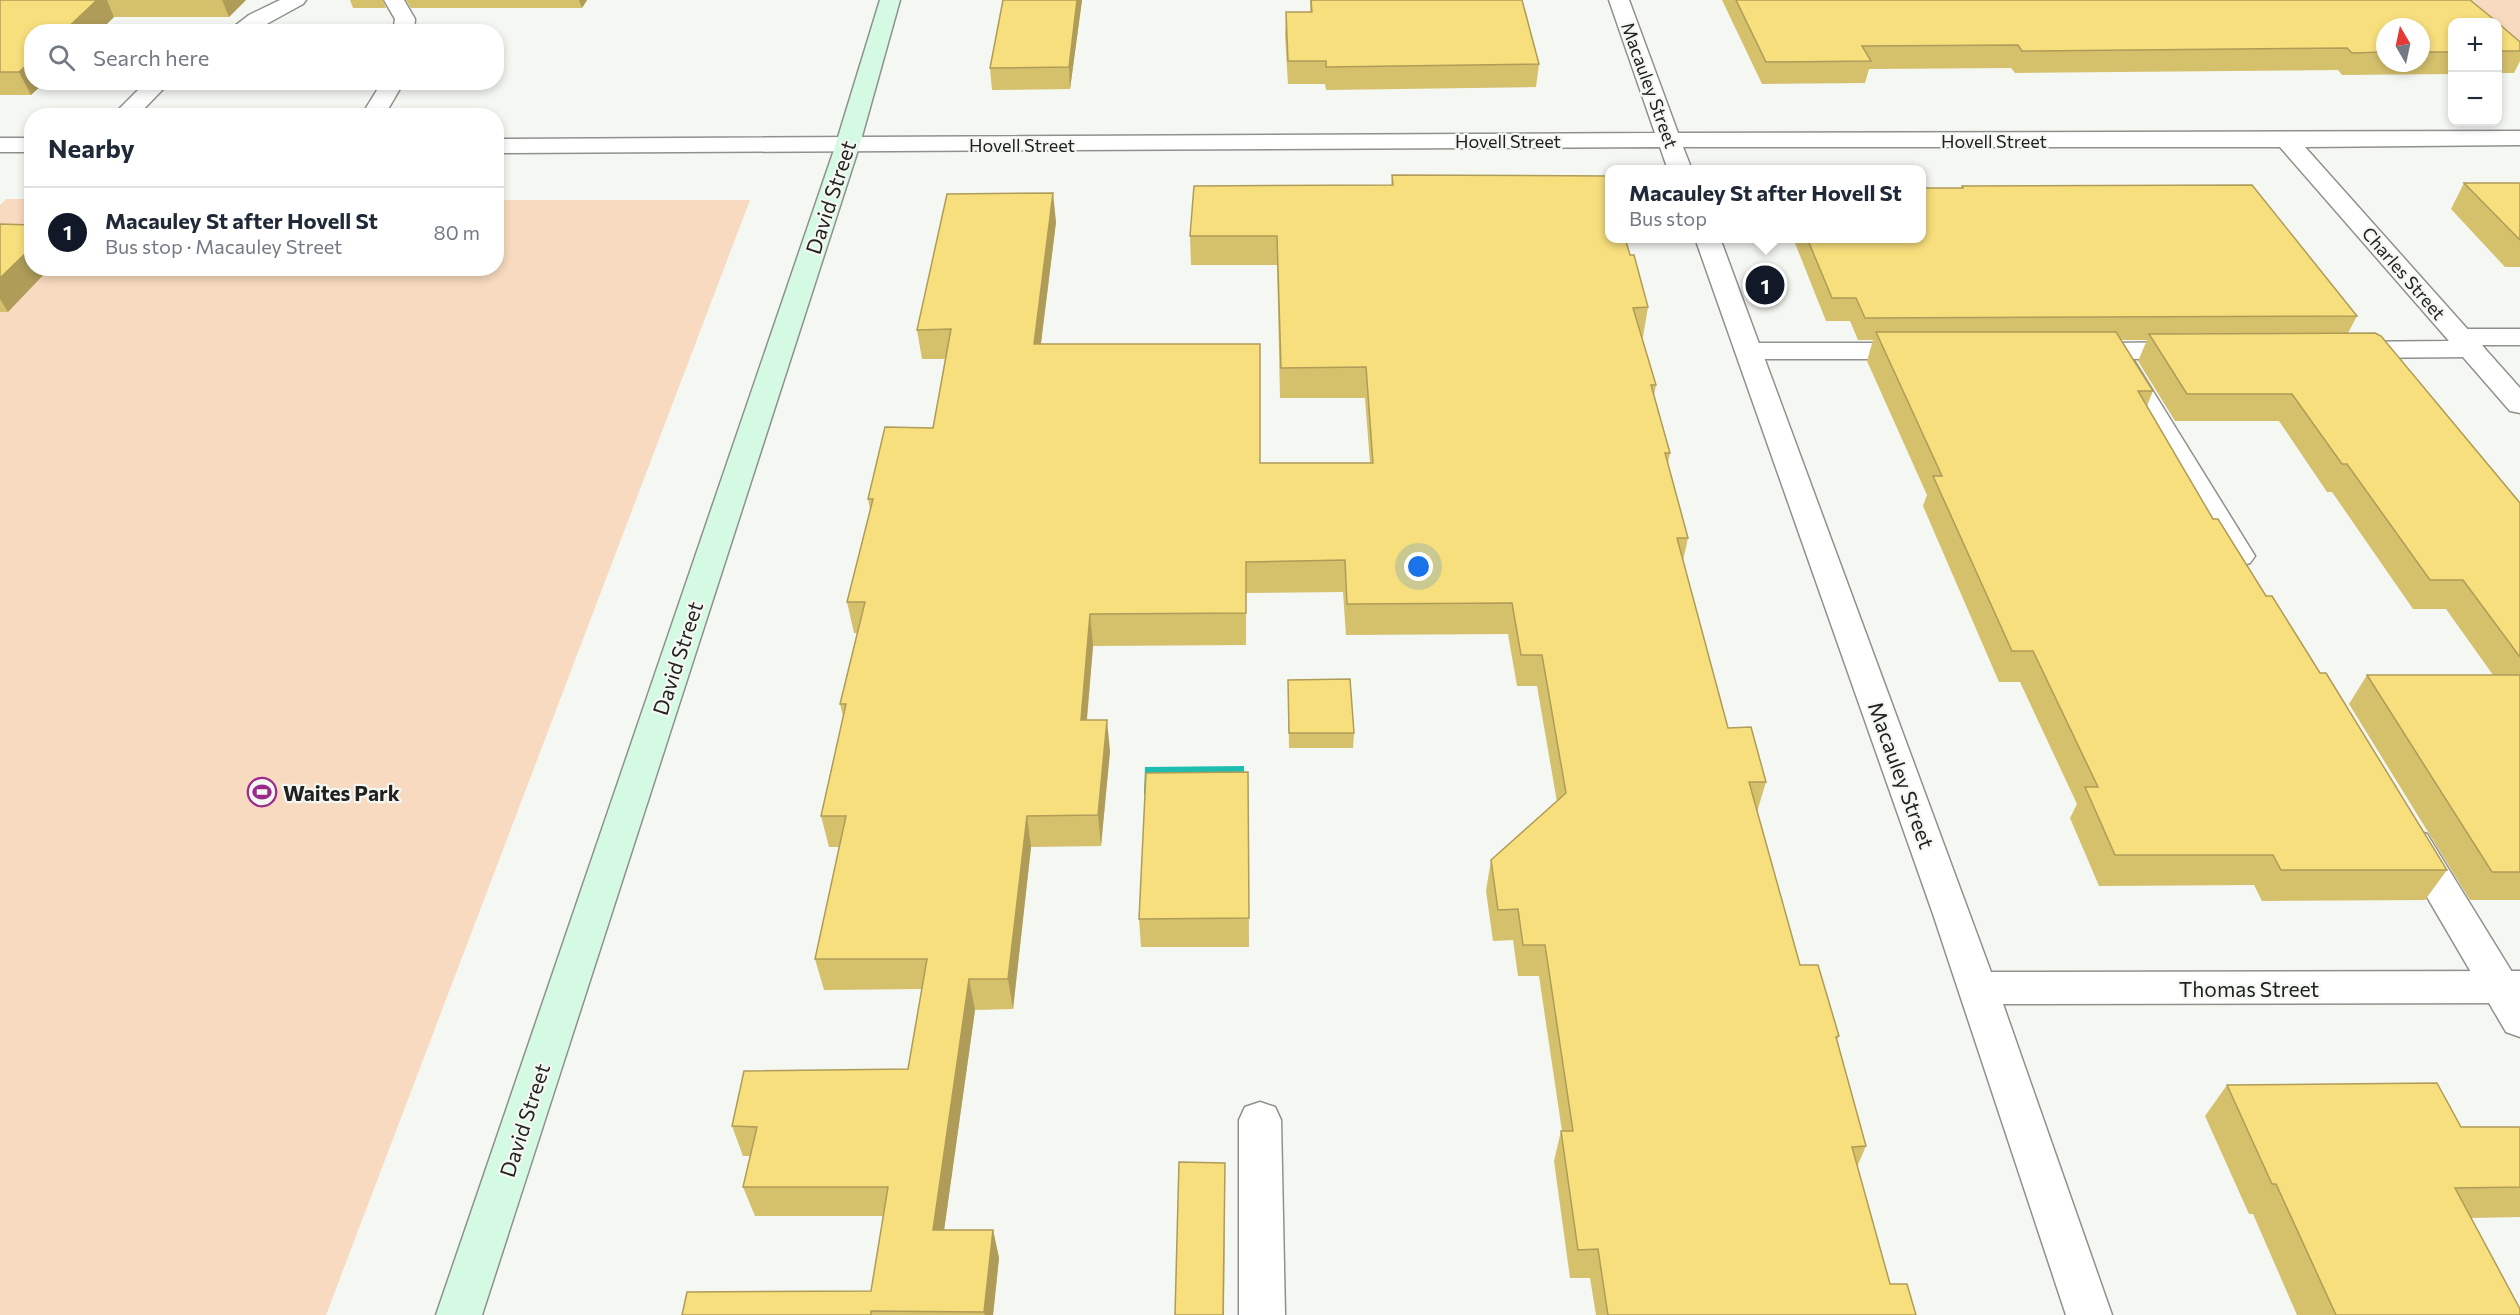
<!DOCTYPE html>
<html lang="en">
<head>
<meta charset="utf-8">
<style>
	body { margin:0; font-family:Commissioner,sans-serif; background:#f6f6f7; color:#1f2937 }
	.controls { position:absolute; right:18px; top:18px; display:grid; overflow:hidden; border-radius:12px; box-shadow:0 3px 9px #0003 }
	.controls button { width:54px; height:54px; display:grid; place-items:center; padding:0; border:0; border-bottom:2px solid #e0e1e3; background:#fff; color:#1f2937; font:30px sans-serif }
	.compass { position:absolute; left:2376px; top:18px; width:54px; height:54px; border-radius:50%; background:#fff; box-shadow:0 3px 9px #0003; rotate:351deg }
	.you { position:absolute; left:1419px; top:567px; width:21px; height:21px; margin:-15px; border:4px solid #fff; border-radius:50%; background:#1a73e8; box-shadow:0 0 0 9px #1a73e833 }
	.badge { display:grid; place-items:center; width:39px; height:39px; border-radius:50%; background:#111827; color:#fff; font-size:20px; font-weight:700 }
	.pin { position:absolute; translate:-50% -50%; border:3px solid #fff; box-shadow:0 2px 6px #0006 }
	.popup { position:absolute; left:1605px; top:165px; width:321px; height:78px; box-sizing:border-box; display:grid; place-content:center; border-radius:12px; background:#fff; filter:drop-shadow(0 2px 4px #0005); font-size:20px; white-space:nowrap; color:#747a83 }
	.popup b { font-size:22px; color:#1f2937 }
	.popup::after { content:''; position:absolute; left:50%; top:100%; margin-left:-12px; border:12px solid transparent; border-top-color:#fff }
	.list { margin:0; padding:0; list-style:none }
	h2 { display:flex; justify-content:space-between; align-items:center; height:78px; margin:0; padding:0 24px; font-size:26px }
	h2 small { font-size:20px; font-weight:400; color:#747a83 }
	.list li { display:grid; grid-template-columns:39px 1fr auto; gap:18px; align-items:center; box-sizing:border-box; height:90px; padding:0 24px; border-top:2px solid #e0e1e3 }
	.list b { display:block; font-size:22px; white-space:nowrap }
	.list p { margin:0; font-size:20px; white-space:nowrap; color:#747a83 }
	.list em { font-size:20px; font-style:normal; color:#747a83 }
	.icon { flex:none; width:33px; height:33px; fill:none; stroke:currentColor; stroke-width:2; stroke-linecap:round; stroke-linejoin:round }
	.map { position:relative; flex:none; width:2520px; height:1315px; overflow:hidden }
	.search { position:absolute; background:#fff; box-shadow:0 3px 9px #0003; left:24px; top:24px; width:480px; height:66px; display:flex; align-items:center; gap:15px; box-sizing:border-box; padding:0 21px; border-radius:24px; color:#747a83; font-size:22px }
	.panel { position:absolute; background:#fff; box-shadow:0 3px 9px #0003; left:24px; top:108px; width:480px; height:168px; border-radius:24px }
	.map>svg:first-child { display:block }
	.green { fill:#f7dabf }
	.water { fill:#1dbdb0 }
	.lines { fill:none; stroke-linecap:round; stroke-linejoin:round }
	.lane-casing { stroke:#8f918d; stroke-width:3 }
	.street-casing { stroke:#8f918d; stroke-width:3 }
	.secondary-casing { stroke:#8f918d; stroke-width:3 }
	.lane { fill:#fff; fill-rule:evenodd }
	.street { fill:#fff; fill-rule:evenodd }
	.secondary { fill:#d5fae4; fill-rule:evenodd }
	.wall { fill:#d5c06c; fill-rule:evenodd }
	.shaded-wall { fill:#ae9c58 }
	.building { fill:#f8df7d; stroke:#ae9c58; stroke-width:1.5 }
	.labels { text-anchor:middle; dominant-baseline:central; stroke-width:4.5; stroke-linejoin:round; paint-order:stroke }
	.far-street-label { font-size:18px; fill:#212220; stroke:#f5f7f2 }
	.street-label { font-size:21px; fill:#212220; stroke:#f5f7f2 }
	.poi-label { font-size:21px; font-weight:bold; fill:#212220; stroke:#f5f7f2; text-anchor:start }
</style>
</head>
<body>
<div class="map">
<svg width="2520" height="1315" viewBox="0 0 2520 1315">
	<rect width="100%" height="100%" fill="#f5f7f2"/>
	<!-- green -->
	<g class="green">
		<path d="M2451,0H2520V61L2498,41V22H2477Z"/>
		<path d="M6,199H31L32,268H496L497,200H750L326,1315H0V205Z"/>
	</g>
	<!-- water -->
	<path class="water" d="M1244,766V793L1144,794L1145,767Z"/>
	<g class="lines">
		<!-- lane casing -->
		<g class="lane-casing">
			<g id="lane">
				<path d="M280,0H306L303,4L252,32H227L249,15Z"/>
				<path d="M384,0H404L415,19L414,32H393L395,19Z"/>
				<path d="M146,82H170L137,116H112Z"/>
				<path d="M382,82H404L384,116H361Z"/>
				<path d="M2460,329H2520V345H2482L2485,349L2481,355L2471,357L2348,358L2338,356L2334,350L2338,344L2348,342L2449,341L2447,337L2451,331Z"/>
				<path d="M2188,342L2198,344L2202,350L2198,356L2188,358L2133,359L2255,556L2250,563L2239,566L2228,563L2101,351L2105,345L2115,343Z"/>
				<path d="M1749,343H1915L1925,345L1929,351L1925,357L1915,359H1749L1739,357L1735,351L1739,345Z"/>
				<path d="M2414,830L2427,834L2520,985V1037L2506,1032L2396,844L2401,834Z"/>
				<path d="M1260,1102L1275,1107L1281,1120L1285,1315H1239V1120L1245,1107Z"/>
			</g>
		</g>
		<!-- street casing -->
		<g class="street-casing">
			<g id="street">
				<path d="M1609,0H1629L1678,133L2520,131V145L2305,147L2520,388V413L2510,411L2280,147H1683L1692,170H1668L1660,147L496,153V139L1655,133Z"/>
				<rect x="0" y="138" width="32" height="14"/>
				<path d="M1695,238H1720L1991,972L2520,971V1003L2003,1004L2112,1315H2066L1933,914Z"/>
			</g>
		</g>
		<!-- secondary casing -->
		<g class="secondary-casing">
			<path id="secondary" d="M880,0H900L859,147L482,1315H436L835,147Z"/>
		</g>
		<!-- lane -->
		<use href="#lane" class="lane"/>
		<!-- street -->
		<use href="#street" class="street"/>
		<!-- secondary -->
		<use href="#secondary" class="secondary"/>
	</g>
	<!-- wall -->
	<g class="wall">
		<path d="M0,0H246L229,17H114L32,82H45L31,95H0Z"/>
		<path d="M350,0H383L386,8H353Z"/>
		<path d="M406,0H587L582,8H411Z"/>
		<path d="M1082,0L1070,89L992,90L990,68Z"/>
		<path d="M1310,0H1522L1539,64L1536,87L1326,90L1325,84H1288L1285,35L1286,12H1310Z"/>
		<path d="M1722,0H2470L2452,22V74L2342,75L2338,70L2015,73L2011,68L1869,69L1865,83L1762,84ZM2385,27H2421V63H2385Z"/>
		<path d="M2520,42V61L2514,73H2498V51Z"/>
		<path d="M1392,175L1630,255L1648,307L1643,337H1642L1656,385L1654,396L1670,453L1668,463L1688,538L1683,561L1728,728L1766,782L1757,812L1800,965L1839,1036L1837,1040L1866,1146L1857,1167L1890,1284L1916,1315H1596L1590,1278H1570L1554,1161L1561,1131H1562L1539,976H1518L1513,940L1493,941L1486,891L1491,860L1557,802L1537,686H1517L1508,634L1346,635L1343,592L1246,593V645L1093,646L1087,720L1110,751L1101,846L1031,847L1013,1009L975,1010L944,1230H993L999,1258L993,1315H682L871,1291L883,1216H755L743,1187L750,1156H743L732,1126L908,1069L922,989L824,990L815,959L839,847H829L821,816L843,716L840,704L857,633H854L847,602L870,509L868,499L933,428L945,359H922L917,330L1056,222L1041,344L1260,463H1370L1365,398H1280L1277,265H1191L1190,236L1391,185Z"/>
		<path d="M2464,183H2520V267H2505L2451,209Z"/>
		<path d="M1962,186L2357,316L2348,333L2520,503V900H2470L2349,704L2367,675H2493L2446,609H2413L2332,492H2327L2279,421H2175L2138,361L2147,340H2121L2153,391L2147,406L2213,519L2320,673L2447,870L2425,900L2262,901L2254,885L2099,886L2070,818L2077,804L2020,682H1999L1923,506L1927,495L1867,361L1873,340H1858L1850,321H1826L1793,238H1921L1961,188Z"/>
		<path d="M0,224L8,312H0Z"/>
		<path d="M1288,680L1354,733L1353,748H1289Z"/>
		<path d="M1248,772L1249,947H1141L1139,919Z"/>
		<path d="M2227,1085L2461,1127H2520V1217L2471,1218L2520,1315H2297L2253,1214H2249L2205,1116Z"/>
	</g>
	<!-- shaded-wall -->
	<g class="shaded-wall">
		<path d="M97,0H107L114,17L99,32H63Z"/>
		<path d="M222,0H246L229,17Z"/>
		<path d="M579,0H587L582,8Z"/>
		<path d="M1077,0H1082L1070,89L1069,67Z"/>
		<path d="M32,60V82H45L31,95L19,72Z"/>
		<path d="M1053,193L1056,222L1037,374L1034,344Z"/>
		<path d="M32,247V268H50L8,312L0,299V278Z"/>
		<path d="M1090,614L1093,646L1084,751L1081,720Z"/>
		<path d="M1107,720L1110,751L1101,846L1098,815Z"/>
		<path d="M1027,816L1031,847L1013,1009L1008,979Z"/>
		<path d="M969,979L975,1010L940,1259L933,1230Z"/>
		<path d="M1225,1163L1224,1315H1223Z"/>
		<path d="M993,1230L999,1258L993,1315H985L984,1312Z"/>
	</g>
	<!-- building -->
	<g class="building">
		<path d="M0,0H97L63,32H32V60L19,72H0Z"/>
		<path d="M1003,0H1077L1069,67L990,68Z"/>
		<path d="M1311,0H1522L1539,64L1326,67V61H1288L1286,12H1312Z"/>
		<path d="M1736,0H2470L2497,22H2452V52H2421V27H2385V52L2352,53L2347,48L2022,51L2018,45L1862,46L1871,61L1766,62Z"/>
		<path d="M2498,23L2520,42V51H2498Z"/>
		<path d="M1392,175L1608,176L1609,179V238H1625L1630,255H1634L1648,307L1633,308L1656,385H1651L1670,453H1665L1688,538H1677L1728,728L1751,727L1766,782H1749L1800,965H1818L1839,1036L1836,1037L1866,1146L1852,1147L1890,1284H1907L1916,1315H1608L1598,1249L1578,1250L1561,1131H1573L1545,945H1523L1518,909L1498,910L1491,860L1566,793L1542,655H1521L1512,603L1347,604L1345,560L1246,562V613L1090,614L1081,720H1107L1098,815L1027,816L1008,979H969L933,1230H993L984,1312L871,1311V1315H682L687,1292L871,1291L888,1187H743L757,1127L732,1126L744,1071L908,1069L927,959H815L846,816H821L846,704H840L865,602H847L873,499H868L885,427L933,428L951,329L917,330L947,194L1053,193L1034,344H1260V463H1373L1366,367L1281,368L1277,236H1190L1194,186L1393,185Z"/>
		<path d="M2464,183H2520V240Z"/>
		<path d="M2252,185L2357,316L1865,318L1856,298H1832L1807,238H1921V188H1963L1962,186Z"/>
		<path d="M0,224L32,225V247L0,278Z"/>
		<path d="M1876,332H2116L2153,391H2138L2213,519H2218L2266,596H2272L2320,673H2326L2447,870H2281L2273,855H2115L2085,787H2098L2033,651H2012L1933,476H1942Z"/>
		<path d="M2375,333L2381,336L2520,503V657L2463,580H2430L2347,464H2342L2292,394H2187L2149,334Z"/>
		<path d="M2367,675H2520V872H2492Z"/>
		<path d="M1350,679L1354,733H1289L1288,680Z"/>
		<path d="M1248,772L1249,918L1139,919L1146,773Z"/>
		<path d="M2437,1083L2461,1127H2520V1187L2455,1188L2520,1309V1315H2336L2276,1184H2272L2227,1085Z"/>
		<path d="M1179,1162L1225,1163L1223,1315H1175Z"/>
	</g>
	<!-- icons -->
	<defs>
		<g id="stadium-ring" transform="scale(1.5)"><circle r="9.5" fill="#f5f7f2" stroke="#9b2b8b" stroke-width="1.5"/><path d="M0-5a6.5 5 0 1 0 0 10a6.5 5 0 1 0 0-10ZM-3.5-1.8h7v3.6h-7Z" fill="#9b2b8b"/></g>
	</defs>
	<g fill-rule="evenodd">
		<use href="#stadium-ring" x="262" y="792"/>
	</g>
	<g class="labels">
		<!-- far-street labels -->
		<g class="far-street-label">
			<text transform="translate(1650 85) rotate(70)">Macauley Street</text>
			<text x="1508" y="141">Hovell Street</text>
			<text x="1994" y="141">Hovell Street</text>
			<text x="1022" y="145">Hovell Street</text>
			<text transform="translate(2404 273) rotate(49)">Charles Street</text>
		</g>
		<!-- street labels -->
		<g class="street-label">
			<text transform="translate(830 197) rotate(-72)">David Street</text>
			<text transform="translate(677 658) rotate(-72)">David Street</text>
			<text transform="translate(1902 775) rotate(70)">Macauley Street</text>
			<text x="2249" y="988">Thomas Street</text>
			<text transform="translate(524 1120) rotate(-72)">David Street</text>
		</g>
		<!-- poi labels -->
		<g class="poi-label">
			<text x="283" y="792">Waites Park</text>
		</g>
	</g>
</svg>
<div class="controls">
<button>+</button>
<button>−</button>
</div>
<svg class="compass" viewBox="-18 -18 36 36"><path d="M0-13l5 13h-10z" fill="#e53935"/><path d="M0 13l5-13h-10z" fill="#747a83"/></svg>
<div class="you"></div>
<div class="pin badge" style="left:1765px;top:285px">1</div>
<div class="popup"><b>Macauley St after Hovell St</b>Bus stop</div>
<div class="search"><svg class="icon" aria-label="search" viewBox="0 0 24 24"><circle cx="10" cy="10" r="6"/><path d="M15 15l6 6"/></svg>Search here</div>
<section class="panel">
<h2>Nearby<small></small></h2>
<ul class="list">
<li><span class="badge">1</span><div><b>Macauley St after Hovell St</b><p>Bus stop · Macauley Street</p></div><em>80 m</em></li>
</ul>
</section>
</div>
</body>
</html>
